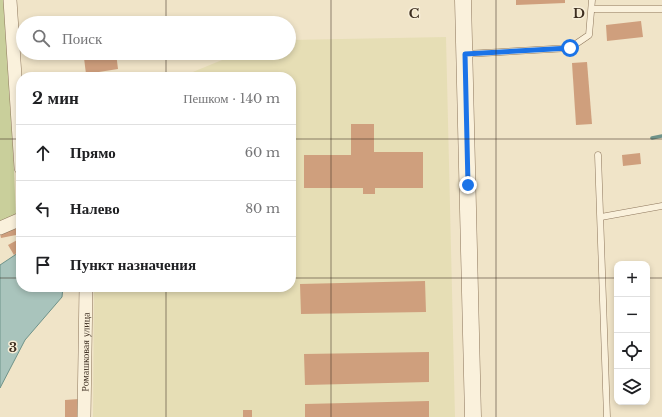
<!DOCTYPE html>
<html lang="ru">
<head>
<meta charset="utf-8">
<style>
	body { margin:0; font-family:"Libre Baskerville",serif; background:#f2f2f2; color:#202124 }
	.controls { position:absolute; right:12px; bottom:12px; display:grid; overflow:hidden; border-radius:8px; box-shadow:0 2px 6px #0003 }
	.controls button { width:36px; height:36px; display:grid; place-items:center; padding:0; border:0; border-bottom:1px solid #e0e0e0; background:#fff; color:#202124; font:20px sans-serif }
	.stop { position:absolute; width:12px; height:12px; margin:-9px; border:3px solid #1a73e8; border-radius:50%; background:#fff }
	.stop.end { background:#1a73e8; border-color:#fff; box-shadow:0 1px 4px #0008 }
	.list { margin:0; padding:0; list-style:none }
	h2 { display:flex; justify-content:space-between; align-items:center; height:52px; margin:0; padding:0 16px; font-size:17px }
	h2 small { font-size:13px; font-weight:400; color:#757577 }
	.list li { display:grid; grid-template-columns:26px 1fr auto; gap:12px; align-items:center; box-sizing:border-box; height:56px; padding:0 16px; border-top:1px solid #e0e0e0 }
	.list b { display:block; font-size:15px; white-space:nowrap }
	.list em { font-size:13px; font-style:normal; color:#757577 }
	.icon { flex:none; width:22px; height:22px; fill:none; stroke:currentColor; stroke-width:2; stroke-linecap:round; stroke-linejoin:round }
	.map { position:relative; flex:none; width:662px; height:417px; overflow:hidden }
	.search { position:absolute; background:#fff; box-shadow:0 2px 6px #0003; left:16px; top:16px; width:280px; height:44px; display:flex; align-items:center; gap:10px; box-sizing:border-box; padding:0 14px; border-radius:22px; color:#757577; font-size:15px }
	.panel { position:absolute; background:#fff; box-shadow:0 2px 6px #0003; left:16px; top:72px; width:280px; height:220px; border-radius:16px }
	.map>svg:first-child { display:block }
	.farmland { fill:#e6deb5 }
	.green { fill:#c9cf9b }
	.water { fill:#a9c4bc; stroke:#6f938a }
	.lines { fill:none; stroke-linecap:round; stroke-linejoin:round }
	.stream { stroke:#6f938a; stroke-width:3.5 }
	.building { fill:#cf9f7d }
	.service-casing { stroke:#8d765c; stroke-width:7 }
	.minor-casing { stroke:#8d765c; stroke-width:14 }
	.tertiary-casing { stroke:#8d765c; stroke-width:17 }
	.service { stroke:#faf1dc; stroke-width:6 }
	.minor { stroke:#faf1dc; stroke-width:13 }
	.tertiary { stroke:#faf1dc; stroke-width:16 }
	.route { stroke:#1a73e8; stroke-width:5 }
	.grid { fill:none; stroke:#3d2e20; stroke-width:1; stroke-opacity:0.55 }
	.labels { text-anchor:middle; dominant-baseline:central; stroke-width:3; stroke-linejoin:round; paint-order:stroke }
	.street-label { font-size:10px; fill:#3d2e20; stroke:#f7eed8 }
	.grid-label { font-size:13px; text-anchor:middle; font-weight:bold; fill:#3d2e20; stroke:#f7eed8; stroke-width:3; stroke-linejoin:round; paint-order:stroke }
</style>
</head>
<body>
<div class="map">
<svg width="662" height="417" viewBox="0 0 662 417">
	<rect width="100%" height="100%" fill="#f0e4c8"/>
	<!-- farmland -->
	<path class="farmland" d="M446,37L455,417H93L94,287H291V77H187L188,74L239,53H289V40Z"/>
	<!-- green -->
	<path class="green" d="M0,0H7L16,219L0,226Z"/>
	<!-- water -->
	<path class="water" d="M21,251V287H63L62,297L25,340L0,388V265Z"/>
	<g class="lines">
		<!-- stream -->
		<path class="stream" d="M652,138L662,136"/>
	</g>
	<!-- building -->
	<g class="building">
		<path d="M516,0H565V3L516,5Z"/>
		<path d="M641,21L643,37L607,41L606,25Z"/>
		<path d="M97,53H116L118,69L86,74L84,58L97,56Z"/>
		<path d="M587,62L592,124L576,125L572,63Z"/>
		<path d="M351,124H374V152H423V188H375V194H363V188H304V155H351Z"/>
		<path d="M640,153L641,164L623,166L622,155Z"/>
		<path d="M19,226L21,234L1,238L0,234Z"/>
		<path d="M21,238V250L14,255L8,245Z"/>
		<path d="M425,281L426,312L301,314L300,284Z"/>
		<path d="M429,352V382L305,385L304,354Z"/>
		<path d="M79,399L80,417H65V400Z"/>
		<path d="M429,401V417H305V404Z"/>
		<rect x="243" y="410" width="9" height="7"/>
	</g>
	<g class="lines">
		<!-- service casing -->
		<g class="service-casing">
			<g id="service">
				<path d="M593,9H662"/>
				<path d="M465,54L570,48L589,35L592,0"/>
				<path d="M598,155L607,417"/>
				<path d="M601,217L662,206"/>
			</g>
		</g>
		<!-- minor casing -->
		<g class="minor-casing">
			<g id="minor">
				<path d="M10,0L21,168"/>
				<path d="M0,228L21,219"/>
				<path id="s1" d="M84,417L86,287"/>
			</g>
		</g>
		<!-- tertiary casing -->
		<g class="tertiary-casing">
			<path id="tertiary" d="M463,0L473,417"/>
		</g>
		<!-- service -->
		<use href="#service" class="service"/>
		<!-- minor -->
		<use href="#minor" class="minor"/>
		<!-- tertiary -->
		<use href="#tertiary" class="tertiary"/>
	</g>
	<g class="lines">
		<!-- route -->
		<path class="route" d="M468,185L465,54L570,48"/>
	</g>
	<!-- grid -->
	<path class="grid" d="M166,0V23M331,0V417M496,0V417M166,53V77M0,139H21M291,139H662M0,278H21M291,278H617M647,278H662M166,287V417"/>
	<g class="labels">
		<!-- street labels -->
		<g class="street-label">
			<text stroke="none"><textPath href="#s1" startOffset="65">Ромашковая улица</textPath></text>
		</g>
	</g>
	<g class="grid-label">
		<text x="414" y="18">C</text>
		<text x="579" y="18">D</text>
		<text x="13" y="352">3</text>
	</g>
</svg>
<div class="controls">
<button>+</button>
<button>−</button>
<button><svg class="icon" aria-label="locate" viewBox="0 0 24 24"><circle cx="12" cy="12" r="6"/><path d="M12 2v4M12 18v4M2 12h4M18 12h4"/></svg></button>
<button><svg class="icon" aria-label="layers" viewBox="0 0 24 24"><path d="M12 4l9 5-9 5-9-5zM3 14l9 5 9-5"/></svg></button>
</div>
<div class="stop" style="left:570px;top:48px"></div>
<div class="stop end" style="left:468px;top:185px"></div>
<div class="search"><svg class="icon" aria-label="search" viewBox="0 0 24 24"><circle cx="10" cy="10" r="6"/><path d="M15 15l6 6"/></svg>Поиск</div>
<section class="panel">
<h2>2 мин<small>Пешком · 140 m</small></h2>
<ul class="list">
<li><svg class="icon" aria-label="ahead" viewBox="0 0 24 24"><path d="M12 20V5M6 11l6-6 6 6"/></svg><div><b>Прямо</b></div><em>60 m</em></li>
<li><svg class="icon" aria-label="left" viewBox="0 0 24 24"><path d="M17 20v-9H6M10 6l-5 5 5 5"/></svg><div><b>Налево</b></div><em>80 m</em></li>
<li><svg class="icon" aria-label="arrive" viewBox="0 0 24 24"><path d="M6 21V4h12l-3 4 3 4H6"/></svg><div><b>Пункт назначения</b></div></li>
</ul>
</section>
</div>
</body>
</html>
